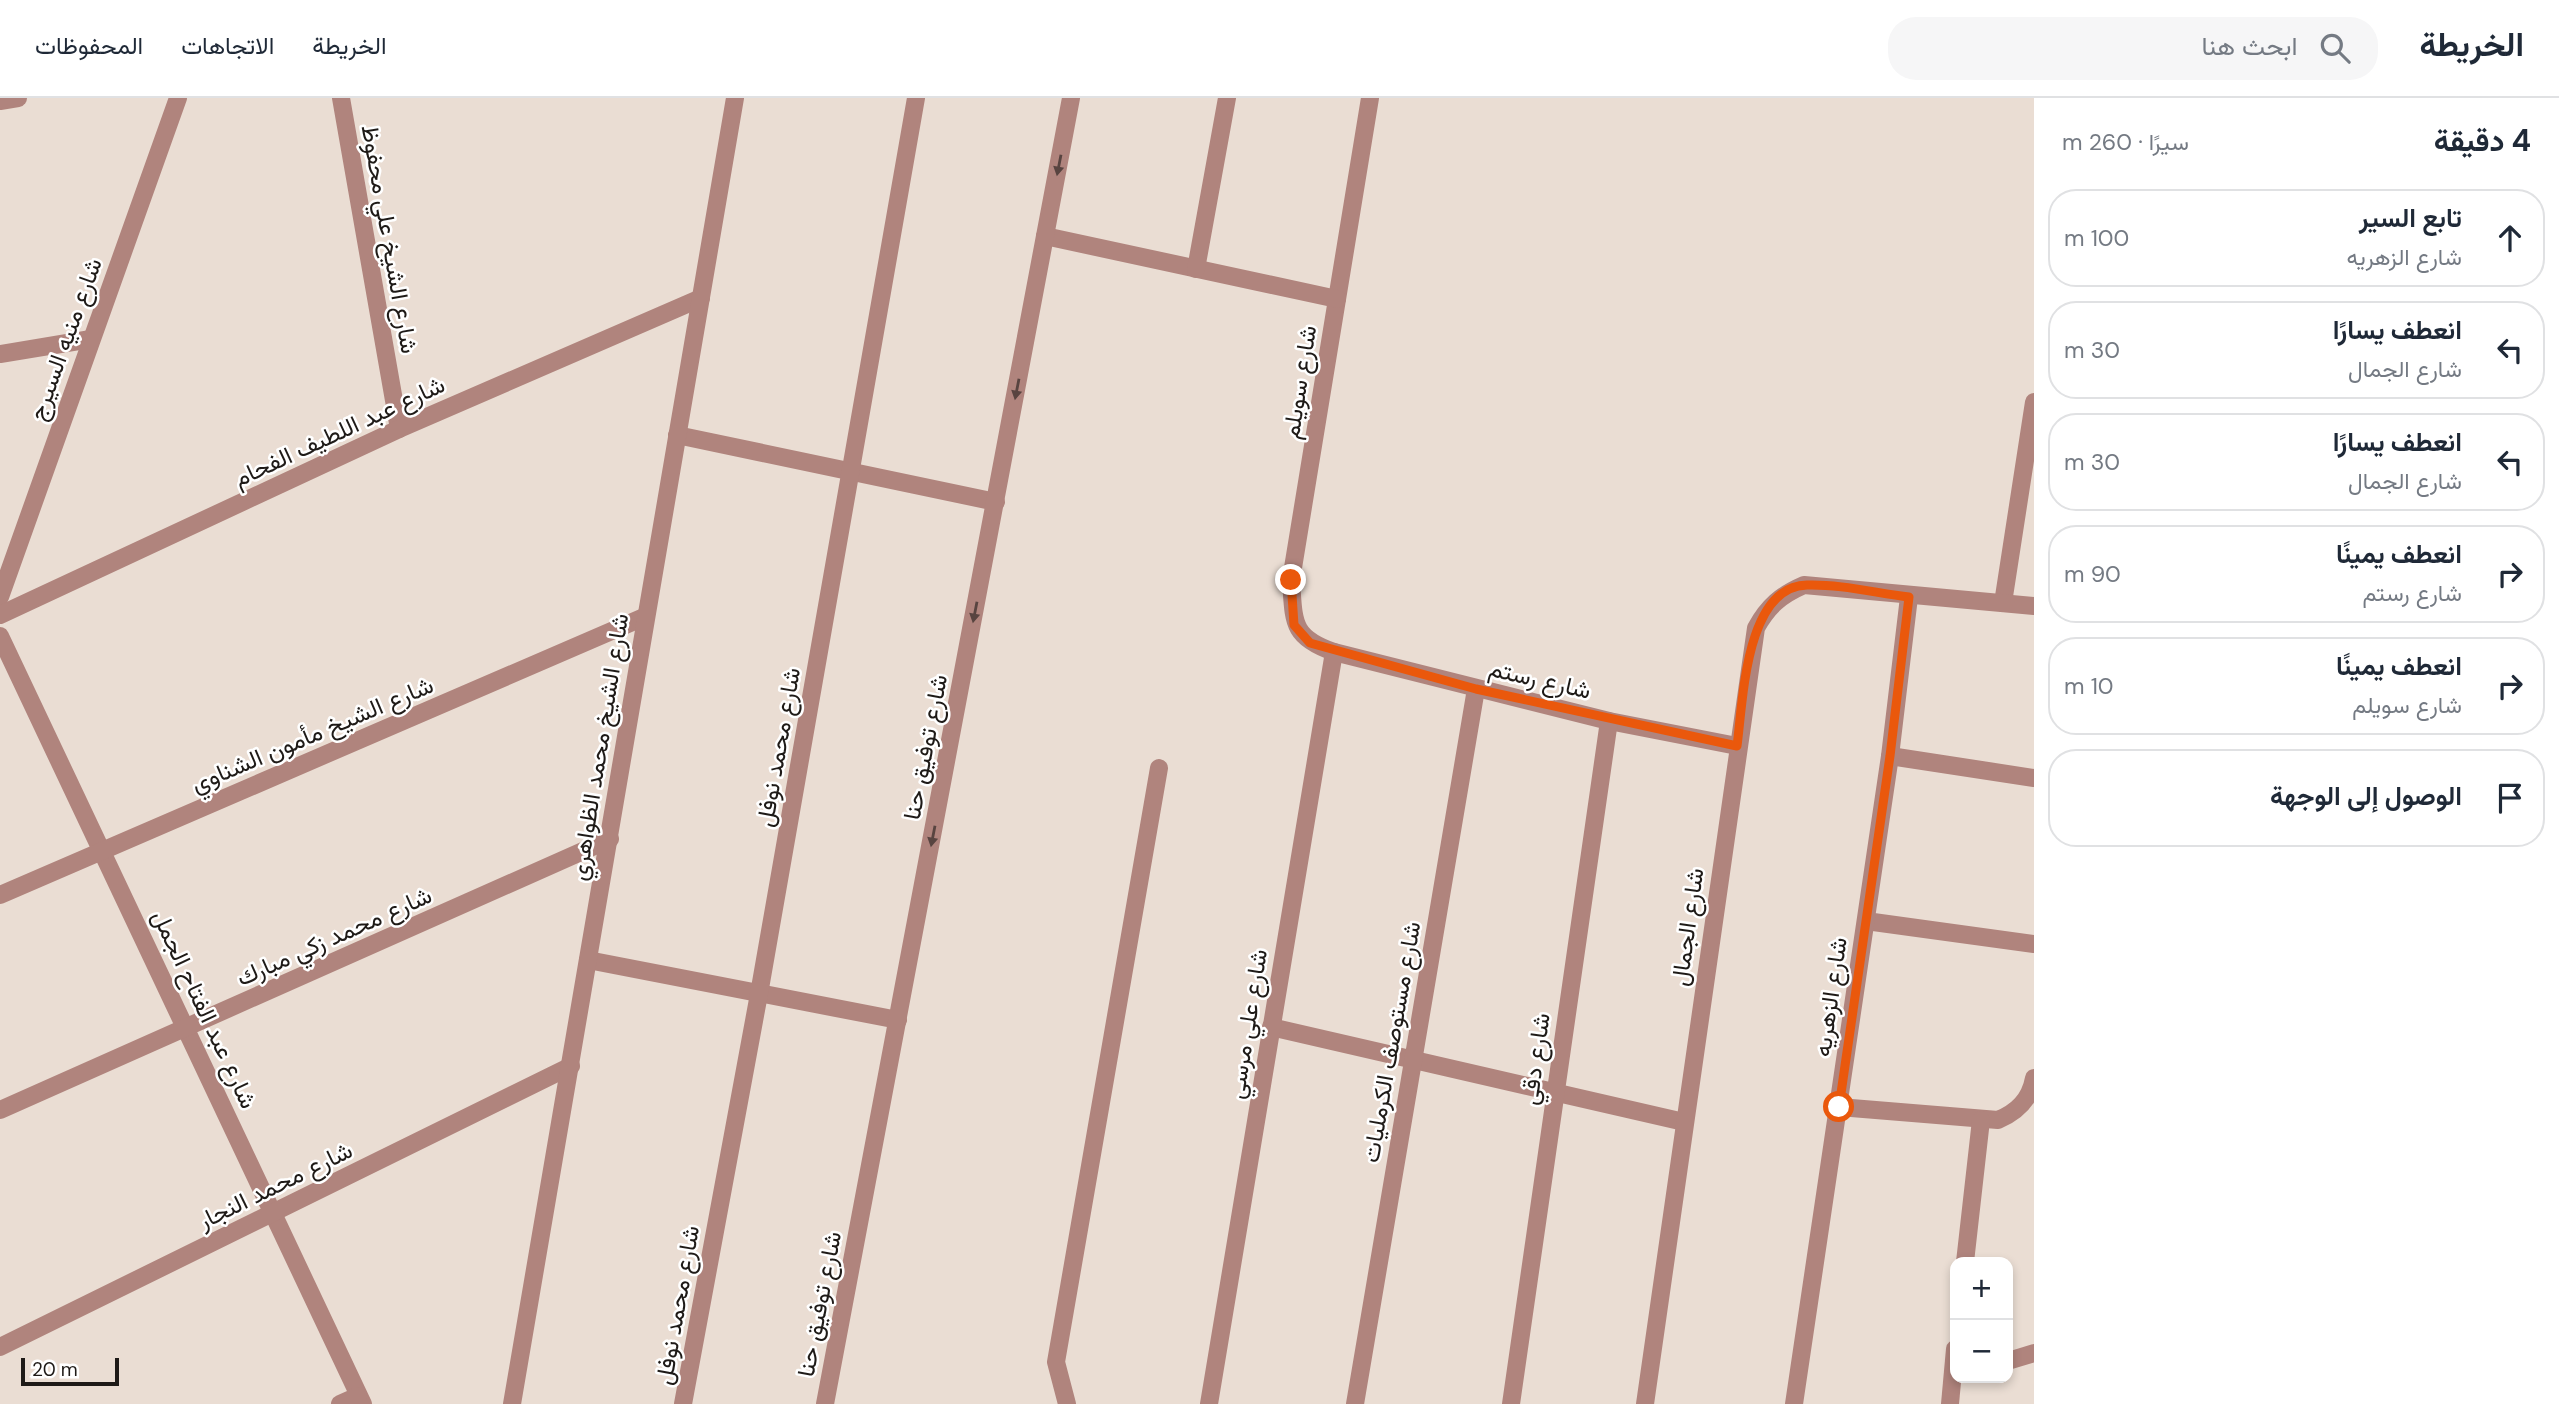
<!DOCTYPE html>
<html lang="ar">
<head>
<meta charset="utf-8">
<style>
	body { margin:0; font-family:"DM Sans",Vazirmatn,sans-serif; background:#f6f6f7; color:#1f2937; direction:rtl }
	.controls { position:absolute; right:21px; bottom:21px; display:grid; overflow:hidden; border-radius:14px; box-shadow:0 4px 10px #0003 }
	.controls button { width:63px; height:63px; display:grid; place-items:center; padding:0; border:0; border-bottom:2px solid #e0e1e3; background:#fff; color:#1f2937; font:35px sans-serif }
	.scale { position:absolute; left:21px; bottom:18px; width:98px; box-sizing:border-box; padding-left:7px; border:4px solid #1e1a17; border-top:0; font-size:19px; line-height:24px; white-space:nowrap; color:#1e1a17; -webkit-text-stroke:5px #fff; paint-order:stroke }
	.stop { position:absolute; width:21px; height:21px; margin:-16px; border:5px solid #ea580c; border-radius:50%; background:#fff }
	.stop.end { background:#ea580c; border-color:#fff; box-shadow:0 2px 7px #0008 }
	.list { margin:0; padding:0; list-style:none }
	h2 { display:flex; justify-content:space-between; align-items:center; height:91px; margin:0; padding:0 28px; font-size:30px }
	h2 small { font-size:23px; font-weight:400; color:#747a83 }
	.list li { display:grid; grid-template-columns:46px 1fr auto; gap:21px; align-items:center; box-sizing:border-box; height:98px; margin:0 14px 14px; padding:0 14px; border:2px solid #e0e1e3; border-radius:28px }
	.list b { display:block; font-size:26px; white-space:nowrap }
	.list p { margin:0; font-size:23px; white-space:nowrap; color:#747a83 }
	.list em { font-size:23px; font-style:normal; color:#747a83 }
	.icon { flex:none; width:38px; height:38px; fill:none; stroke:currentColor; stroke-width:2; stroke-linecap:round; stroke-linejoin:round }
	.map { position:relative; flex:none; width:2034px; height:1306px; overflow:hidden; direction:ltr }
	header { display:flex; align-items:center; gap:42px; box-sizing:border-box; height:98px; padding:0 35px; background:#fff; border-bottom:2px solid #e0e1e3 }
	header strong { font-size:33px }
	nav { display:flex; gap:38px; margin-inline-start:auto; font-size:24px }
	.search { width:490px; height:63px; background:#f6f6f7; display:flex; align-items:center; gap:18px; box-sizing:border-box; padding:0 24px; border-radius:28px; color:#747a83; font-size:26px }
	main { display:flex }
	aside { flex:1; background:#fff }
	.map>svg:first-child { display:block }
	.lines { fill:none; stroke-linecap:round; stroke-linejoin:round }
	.minor { stroke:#b0847d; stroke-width:18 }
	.oneway { fill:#584440 }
	.route { stroke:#ea580c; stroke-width:9 }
	.labels { text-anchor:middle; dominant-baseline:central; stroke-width:5; stroke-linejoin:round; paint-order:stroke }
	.street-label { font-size:24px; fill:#1e1a17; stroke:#fff }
</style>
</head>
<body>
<header>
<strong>الخريطة</strong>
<div class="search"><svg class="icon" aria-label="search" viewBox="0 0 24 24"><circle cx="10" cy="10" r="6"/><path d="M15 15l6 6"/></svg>ابحث هنا</div>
<nav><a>الخريطة</a><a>الاتجاهات</a><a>المحفوظات</a></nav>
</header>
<main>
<aside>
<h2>4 دقيقة<small>سيرًا · 260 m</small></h2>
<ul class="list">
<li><svg class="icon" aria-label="ahead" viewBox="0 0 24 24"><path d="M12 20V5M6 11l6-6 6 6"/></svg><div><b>تابع السير</b><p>شارع الزهريه</p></div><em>100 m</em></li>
<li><svg class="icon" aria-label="left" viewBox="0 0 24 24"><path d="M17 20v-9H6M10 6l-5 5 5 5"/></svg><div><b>انعطف يسارًا</b><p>شارع الجمال</p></div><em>30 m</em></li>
<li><svg class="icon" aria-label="left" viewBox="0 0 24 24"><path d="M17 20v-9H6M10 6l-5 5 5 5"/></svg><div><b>انعطف يسارًا</b><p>شارع الجمال</p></div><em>30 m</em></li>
<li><svg class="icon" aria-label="right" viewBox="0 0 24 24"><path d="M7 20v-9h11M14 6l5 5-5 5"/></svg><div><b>انعطف يمينًا</b><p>شارع رستم</p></div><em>90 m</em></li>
<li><svg class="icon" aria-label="right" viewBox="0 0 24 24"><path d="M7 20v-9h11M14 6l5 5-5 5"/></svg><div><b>انعطف يمينًا</b><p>شارع سويلم</p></div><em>10 m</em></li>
<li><svg class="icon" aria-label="arrive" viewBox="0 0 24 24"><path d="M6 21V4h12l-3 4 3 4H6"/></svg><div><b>الوصول إلى الوجهة</b></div></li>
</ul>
</aside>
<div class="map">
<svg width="2034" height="1306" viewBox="0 0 2034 1306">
	<rect width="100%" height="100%" fill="#eaddd3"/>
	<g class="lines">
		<!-- minor -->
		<g class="minor">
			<path d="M341,0L399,331"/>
			<path d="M1370,0L1291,482C1294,524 1291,539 1334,554L1609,623L1737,648"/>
			<path d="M0,3L18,0"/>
			<path d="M1045,138L1337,201"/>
			<path d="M1196,171L1227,0"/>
			<path d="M0,256L91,241"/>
			<path d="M677,337L996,404"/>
			<path d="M0,499L178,0"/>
			<path d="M2003,505L2034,304"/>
			<path d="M0,517L399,331L701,200"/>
			<path d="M0,538L363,1306"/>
			<path d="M1890,658L2034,680"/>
			<path d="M0,797L644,519"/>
			<path d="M1866,823L2034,846"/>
			<path d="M588,862L898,922"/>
			<path d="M1271,929L1684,1024"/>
			<path d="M1839,1009L1998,1022C2017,1014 2030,1002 2034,980"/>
			<path d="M0,1012L610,741"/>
			<path d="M1965,1164L1981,1022"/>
			<path d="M0,1249L571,968"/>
			<path d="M2008,1263L2034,1255"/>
			<path d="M340,1306L358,1298"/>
			<path d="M512,1306L735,0"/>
			<path d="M683,1306L759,896L916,0"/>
			<path d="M825,1306L1071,0"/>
			<path d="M1067,1306L1056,1264L1159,670"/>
			<path d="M1209,1306L1334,554"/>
			<path d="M1355,1306L1476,591"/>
			<path d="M1511,1306L1609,623"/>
			<path d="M1645,1306L1756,530C1768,508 1781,497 1804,487L2034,508"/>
			<path d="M1794,1306L1890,658L1909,499"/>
			<path d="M1950,1306L1955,1251"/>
		</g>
	</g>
	<!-- one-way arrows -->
	<defs><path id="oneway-solid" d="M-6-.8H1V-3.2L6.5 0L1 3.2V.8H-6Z" transform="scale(1.75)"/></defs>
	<g class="oneway">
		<use href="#oneway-solid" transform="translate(1059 67) rotate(101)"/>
		<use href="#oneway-solid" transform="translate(1017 291) rotate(101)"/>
		<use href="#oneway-solid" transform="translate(975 514) rotate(101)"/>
		<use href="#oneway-solid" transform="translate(933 738) rotate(101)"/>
	</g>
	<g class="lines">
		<!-- route -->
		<path class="route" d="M1291,482L1294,527L1310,545L1476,591L1737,648C1743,605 1745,488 1807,487C1840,486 1876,495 1909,499L1890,658L1839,1009"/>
	</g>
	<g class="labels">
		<!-- street labels -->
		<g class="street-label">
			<text transform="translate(390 141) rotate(80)">شارع الشيخ علي محفوظ</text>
			<text transform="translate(65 241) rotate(-70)">شارع منيه السيرج</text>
			<text transform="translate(1299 284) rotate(-81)">شارع سويلم</text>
			<text transform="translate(339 333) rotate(-25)">شارع عبد اللطيف الفحام</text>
			<text transform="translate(1540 581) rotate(13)">شارع رستم</text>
			<text transform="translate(312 636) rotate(-23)">شارع الشيخ مأمون الشناوي</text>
			<text transform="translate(599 649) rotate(-81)">شارع الشيخ محمد الظواهري</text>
			<text transform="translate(778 649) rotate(-80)">شارع محمد نوفل</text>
			<text transform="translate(925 649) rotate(-79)">شارع توفيق حنا</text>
			<text transform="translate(1687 829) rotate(-82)">شارع الجمال</text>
			<text transform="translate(334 838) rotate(-24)">شارع محمد زكي مبارك</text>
			<text transform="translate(1830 899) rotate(-82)">شارع الزهريه</text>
			<text transform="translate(205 911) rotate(65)">شارع عبد الفتاح الجمل</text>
			<text transform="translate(1247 926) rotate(-81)">شارع علي مرسي</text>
			<text transform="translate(1391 944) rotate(-80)">شارع مستوصف الكرمليات</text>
			<text transform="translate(1535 961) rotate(-82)">شارع دقي</text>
			<text transform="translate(275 1087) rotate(-26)">شارع محمد النجار</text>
			<text transform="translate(819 1206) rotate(-79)">شارع توفيق حنا</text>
			<text transform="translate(677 1207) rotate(-80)">شارع محمد نوفل</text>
		</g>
	</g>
</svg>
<div class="controls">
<button>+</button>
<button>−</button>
</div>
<div class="scale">20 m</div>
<div class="stop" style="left:1839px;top:1009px"></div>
<div class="stop end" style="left:1291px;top:482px"></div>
</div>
</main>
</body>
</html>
